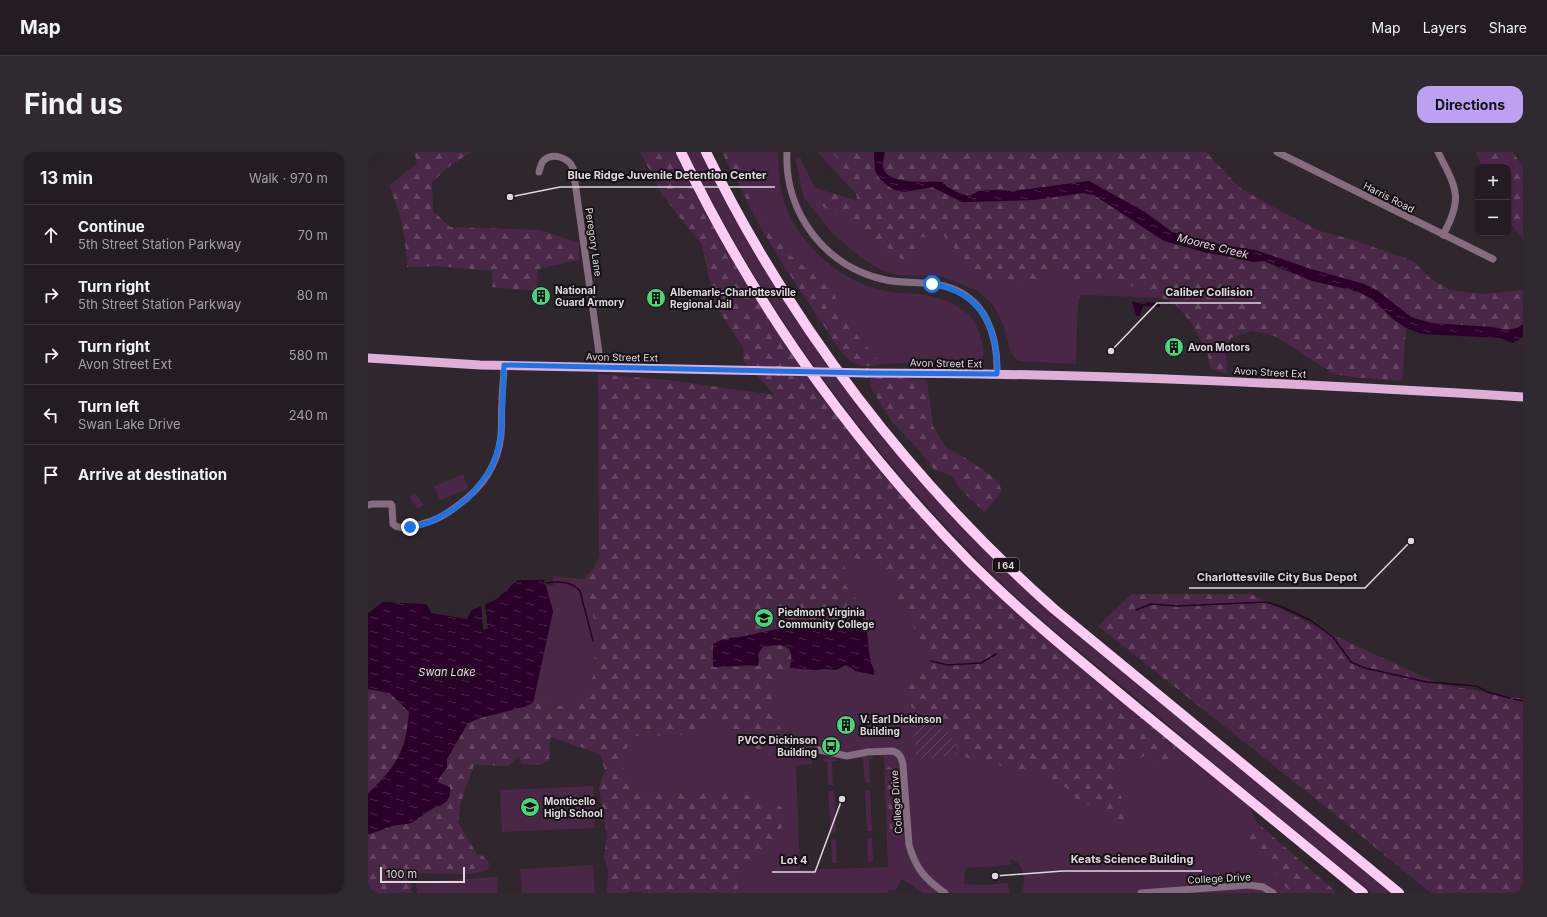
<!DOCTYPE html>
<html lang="en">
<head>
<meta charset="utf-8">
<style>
	body { margin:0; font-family:Inter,sans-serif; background:#30292f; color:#f1f3f6 }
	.controls { position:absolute; right:12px; top:12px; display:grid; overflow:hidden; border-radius:8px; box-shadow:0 1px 3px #0004 }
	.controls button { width:36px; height:36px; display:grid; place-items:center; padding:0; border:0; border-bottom:1px solid #413a40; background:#241c22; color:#f1f3f6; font:20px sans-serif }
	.scale { position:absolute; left:12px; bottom:10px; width:85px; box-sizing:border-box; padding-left:4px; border:2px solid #ded8dd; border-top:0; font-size:11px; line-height:14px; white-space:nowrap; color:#ded8dd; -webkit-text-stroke:3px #151114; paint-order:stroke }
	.stop { position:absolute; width:12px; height:12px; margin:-9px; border:3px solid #1a73e8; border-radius:50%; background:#fff }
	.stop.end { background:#1a73e8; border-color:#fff; box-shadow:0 1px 4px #0008 }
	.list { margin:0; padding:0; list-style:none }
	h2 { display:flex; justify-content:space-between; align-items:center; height:52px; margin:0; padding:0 16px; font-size:17px }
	h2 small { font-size:13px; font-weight:400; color:#a3a1a5 }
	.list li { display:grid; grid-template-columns:26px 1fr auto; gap:12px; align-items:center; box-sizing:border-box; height:60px; padding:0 16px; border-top:1px solid #413a40 }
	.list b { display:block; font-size:15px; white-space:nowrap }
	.list p { margin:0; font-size:13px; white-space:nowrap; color:#a3a1a5 }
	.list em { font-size:13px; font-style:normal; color:#a3a1a5 }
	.icon { flex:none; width:22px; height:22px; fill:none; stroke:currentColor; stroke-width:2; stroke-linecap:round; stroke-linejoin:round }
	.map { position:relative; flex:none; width:1155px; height:741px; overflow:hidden; border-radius:12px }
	header { display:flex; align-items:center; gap:24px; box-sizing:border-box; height:56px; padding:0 20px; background:#241c22; border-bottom:1px solid #413a40 }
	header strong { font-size:19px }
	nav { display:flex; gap:22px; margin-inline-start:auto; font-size:14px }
	.intro { display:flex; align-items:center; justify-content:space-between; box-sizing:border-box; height:96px; padding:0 24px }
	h1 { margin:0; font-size:28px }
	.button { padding:10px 18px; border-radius:12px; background:#bca0f2; color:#111; font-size:14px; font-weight:700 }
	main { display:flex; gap:24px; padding:0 24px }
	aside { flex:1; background:#241c22; border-radius:12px; box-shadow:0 1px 3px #0004 }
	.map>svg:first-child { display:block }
	.grass { fill:#4b2747; fill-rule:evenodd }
	.forest { fill:url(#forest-firs) }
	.garden { fill:url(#garden-furrows) }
	.water { fill:url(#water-ripples) }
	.pier { fill:#30262e }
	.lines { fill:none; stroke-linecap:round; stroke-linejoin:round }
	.stream { stroke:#2a0028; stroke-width:1.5 }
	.minor { stroke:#846c81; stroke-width:7 }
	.major { stroke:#e0aed9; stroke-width:9 }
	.highway { stroke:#fdcdf6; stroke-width:10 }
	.major-bridge { stroke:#e0aed9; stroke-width:9 }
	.route { stroke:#1a73e8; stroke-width:5 }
	.labels { text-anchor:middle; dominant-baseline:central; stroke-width:4; stroke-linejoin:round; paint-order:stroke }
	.shield { fill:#151114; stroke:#a29ca1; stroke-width:1 }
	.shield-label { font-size:9px; font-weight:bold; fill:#ded8dd }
	.street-label { font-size:10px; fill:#ded8dd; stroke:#151114 }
	.poi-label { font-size:10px; font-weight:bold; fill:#ded8dd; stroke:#151114; text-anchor:start }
	.water-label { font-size:11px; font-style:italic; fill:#f9c9f2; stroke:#151114 }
	.leader { fill:none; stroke:#ded8dd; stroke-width:1.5 }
	.callout-dot { fill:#ded8dd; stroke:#151114; stroke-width:1.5 }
	.callout-label { font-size:11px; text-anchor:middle; font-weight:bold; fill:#ded8dd; stroke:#151114; stroke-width:4; stroke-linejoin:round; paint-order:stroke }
</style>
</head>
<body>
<header>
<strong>Map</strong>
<nav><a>Map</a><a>Layers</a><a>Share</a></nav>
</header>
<div class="intro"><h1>Find us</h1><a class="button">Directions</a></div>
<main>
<aside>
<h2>13 min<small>Walk · 970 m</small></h2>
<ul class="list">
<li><svg class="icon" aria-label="ahead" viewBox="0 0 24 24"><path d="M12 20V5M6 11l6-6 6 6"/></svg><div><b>Continue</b><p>5th Street Station Parkway</p></div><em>70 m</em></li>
<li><svg class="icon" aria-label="right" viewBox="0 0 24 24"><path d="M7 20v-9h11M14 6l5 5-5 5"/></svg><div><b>Turn right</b><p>5th Street Station Parkway</p></div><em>80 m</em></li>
<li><svg class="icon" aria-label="right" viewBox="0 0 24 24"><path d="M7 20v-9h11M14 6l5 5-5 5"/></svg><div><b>Turn right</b><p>Avon Street Ext</p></div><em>580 m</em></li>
<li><svg class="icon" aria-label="left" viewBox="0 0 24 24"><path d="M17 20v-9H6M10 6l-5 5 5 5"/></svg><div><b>Turn left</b><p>Swan Lake Drive</p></div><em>240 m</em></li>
<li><svg class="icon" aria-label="arrive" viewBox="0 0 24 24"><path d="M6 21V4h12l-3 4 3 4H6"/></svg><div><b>Arrive at destination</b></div></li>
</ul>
</aside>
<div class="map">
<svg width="1155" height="741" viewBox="0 0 1155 741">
	<defs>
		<pattern id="forest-firs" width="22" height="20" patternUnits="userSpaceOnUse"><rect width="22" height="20" fill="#4b2747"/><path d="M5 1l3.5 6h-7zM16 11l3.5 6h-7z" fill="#644661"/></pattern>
		<pattern id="garden-furrows" width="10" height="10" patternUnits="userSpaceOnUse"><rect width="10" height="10" fill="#4b2747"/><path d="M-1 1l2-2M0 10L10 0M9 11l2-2" fill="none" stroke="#644661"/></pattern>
		<pattern id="water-ripples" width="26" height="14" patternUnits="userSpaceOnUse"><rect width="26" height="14" fill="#2a0028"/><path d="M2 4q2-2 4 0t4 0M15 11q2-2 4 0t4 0" fill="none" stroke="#482447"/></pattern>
	</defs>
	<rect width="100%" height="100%" fill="#30262e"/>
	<!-- grass -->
	<g class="grass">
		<path d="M319,0H336L452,200L630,409L1027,741H1005L973,716C902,658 831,599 761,540C715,502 669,466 626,424C499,299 397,161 319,0Z"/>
		<path d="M364,0H410C410,14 411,28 414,42C424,83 459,118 497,133C505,136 515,139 523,140C532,142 542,141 551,142C575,146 607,156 612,183C615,196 617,199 613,212L556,210L515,212L505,202L480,172L464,137L417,99L401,69L385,54L368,7Z"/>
		<path d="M449,0H465L484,28L488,42Z"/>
		<path d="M432,5L447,36L451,52L524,99L537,110L547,96L546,86L576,84L594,105L617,126L673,117L707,127L743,126L776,138L794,146L714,143L710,148L708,212L650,209L643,201L637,177L626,154L610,139L572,124L529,123L511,117L492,105L465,82L436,46L427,6Z"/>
		<path d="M95,322L100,337L72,348L66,334Z"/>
		<path d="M47,341L56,353L50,357L41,345Z"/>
		<path d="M476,402L506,413L522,428L533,452L545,473L550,490L558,505L559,518L537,537V546L544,556L548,608L588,603L666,622L696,634L709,648L727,656L739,671L760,664L747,627L759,613L809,589L882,649L886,668L875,685L923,741H653C659,729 657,712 642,707V713L597,716L596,732L615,733L640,731V735L642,741H645H555L534,727L528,738H521L519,741H368L379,711L401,701L418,667L414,655L374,641L332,638L279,637L264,640L254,620L259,595L263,584L318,583L345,567L354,568L396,603L415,585L405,548L410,523L427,520L430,516L447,518L456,517L468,518L478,513L485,517L487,519L506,523C507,518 504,516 503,511C499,495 502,478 493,463L496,458L478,434ZM448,597L516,604L520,715L432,718L428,613L444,612V606Z"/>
		<path d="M187,424L216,427L228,475L226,522L220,535L209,550L192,554L165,551L185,460L178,431L180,434L186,433L185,428Z"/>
		<path d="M495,604L505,605V607H501L502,631H497L495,607L491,606Z"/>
		<path d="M462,605L469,607V609H464L465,633H460L459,609H455V607Z"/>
		<path d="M225,634L227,676L134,680L132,638Z"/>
		<path d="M497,638H502L504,679H499Z"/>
		<path d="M460,639H466L468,680L463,681Z"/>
		<path d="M499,686H504L505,709L500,710Z"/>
		<path d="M468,687L469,711H464L463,688Z"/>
		<path d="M225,713L227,741H154L152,717Z"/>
		<path d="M129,725L130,741H49L48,730Z"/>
	</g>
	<!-- forest -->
	<g class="forest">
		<path d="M46,0H103L76,18L64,31L65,59L82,75L172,78L211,91V108L170,117L168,139L124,135V119L70,114L39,115C38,84 33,62 21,34L49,11Z"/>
		<path d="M272,0H313L344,61L459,244L601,409L809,589L800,622L777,604L759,613L747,627L760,664L752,673L739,671L727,656L709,648L696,634L666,622L588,603L591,598L578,575L544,556L537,546V537L559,518L558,505L550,490L545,473L533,452L522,428L506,413L476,402L478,434L496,458L493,463L478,469L472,467L460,469L454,468L441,473L433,470L428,473L372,485L363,486L353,488L345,493V515L390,514L391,508L390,502L395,495C424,490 418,495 430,516L427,520L410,523L405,548L415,586L405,602L396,603L354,568L345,567L318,583L263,584L259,595L255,620L264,640L279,637L332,638L374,641L414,655L418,667L401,701L379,711L368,741H277L261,739L260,741H239L240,719L236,705L239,684L231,636L237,619L233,604L227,600L182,585L181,609L169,613L153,612L151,603L141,614L106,613L93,650L90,670L108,701L115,704L121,711L120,718L102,722L34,721L44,733V741H0V682L25,673L42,671L55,664L64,657L74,653V633L69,630L72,625L79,615V607L100,571L112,566L165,551L177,545L186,554H192L209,550L220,535L226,522L228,475L216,427L225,417L231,405L230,222L300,228L407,243L376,210L375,195L347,153L334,93L295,44Z"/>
		<path d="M354,0H364L368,7L385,54L401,69L417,99L464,137L480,172L505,202L515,212C496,216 488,216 474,201L416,114L389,69Z"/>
		<path d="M465,0H506L507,18L520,34L528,38L537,40L564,35L594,50L666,48L715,41L726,43L796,89L840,101L858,104L885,110L896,109L914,118L991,140L1004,147L1025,167L1038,176L1034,229L984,225L966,222L907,184L884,179L863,186L858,201L859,222L843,217L839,200L823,170L807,152L776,138L743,126L707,127L674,117L664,133L617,126L594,105L576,84L547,86V106L537,110L524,99L451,52L447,36L490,49L484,28Z"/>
		<path d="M517,0H838L871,35L905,55L952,79L982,87L1045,109L1063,127L1083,138L1114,142L1155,138V172L1149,176L1139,178L1124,175L1063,171L1043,165L1009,138L996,132L943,117L887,98L848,92L804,80L777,60L721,29L647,39L626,38L611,39L601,44L593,42L579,35L575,30C560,29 519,34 515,15C514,11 516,5 517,0Z"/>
		<path d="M1108,0H1145L1155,15V86L1140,69V15H1114Z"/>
		<path d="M502,224L559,228L565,274L578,295L596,305L629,328L634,339L617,360L592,337L583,323L566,318L555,302L524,270L503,236Z"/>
		<path d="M764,442H883L963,482L1071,532L1155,547V741H1063L958,655L730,474Z"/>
		<path d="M0,537L22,541L41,560C39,587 34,606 15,626C10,632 5,636 0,642Z"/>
		<path d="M518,614L527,618L531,678H522Z"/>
		<path d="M886,668L969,741H923L875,685Z"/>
	</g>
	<!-- garden -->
	<path class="garden" d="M544,556L578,575L591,598L588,603L548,608Z"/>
	<!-- water -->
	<g class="water">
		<path d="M506,0H517C516,5 514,11 515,15C519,34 560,29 575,30L579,35L593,42L601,44L611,39L626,38L647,39L721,29L777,60L804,80L848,92L887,98L943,117L996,132L1009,138L1043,165L1063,171L1124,175L1139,178L1149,176L1155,172V186L1144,191L1132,186L1054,182L1038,176L1025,167L1004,147L991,140L944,129L896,109L885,110L858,104L840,101L796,89L726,43L715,41L666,48L594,50L564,35L537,40L527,38L520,34L510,25L507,18Z"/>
		<path d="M764,150L792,151V155L775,154L771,165L768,163Z"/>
		<path d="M149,428H176L185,459L165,551L156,555L112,566L100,571L79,607V615L72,625L69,630L82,635C83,652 75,651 64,657C56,661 51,667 43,671C37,673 30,672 24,674C16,676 8,681 0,682V642C5,636 10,632 15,626C34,606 39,587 41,560L22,541L0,537V461L15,450L59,452L63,461L99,467L104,458L129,447Z"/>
		<path d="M493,463C502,478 499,495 503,511C505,516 507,518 506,523L487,519L485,517L478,513L468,518L456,517L447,518L422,516C427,491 416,491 395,495L390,502L391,508L390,514L382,513L345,515V492L353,488L363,486L372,485L428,473L433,470L441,473L454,468L460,469L472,467L478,469Z"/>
	</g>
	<!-- pier -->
	<path class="pier" d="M117,451L120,477L115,478L113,452Z"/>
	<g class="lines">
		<!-- stream -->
		<g class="stream">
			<path d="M178,431C190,429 204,429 212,439L225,489"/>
			<path d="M768,458L783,452L809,454L898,450L914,455L942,468L965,485L983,510L997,516L1059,530L1108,534L1122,541L1142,546"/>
			<path d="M563,509L580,513L613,511L628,502"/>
			<path d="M1146,547L1155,549"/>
		</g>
		<!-- minor -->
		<g class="minor">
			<path d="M419,0C416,61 458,116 518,128C537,132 557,129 576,134C618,145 630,183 629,222"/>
			<path d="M909,0L1125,107"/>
			<path d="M1070,0C1088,36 1096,45 1075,83"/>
			<path d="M171,20C172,16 173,11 176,8C185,0 201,6 205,16L233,215"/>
			<path d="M0,353L5,352H23L24,354L25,372C32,379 49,374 57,371C69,368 80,361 89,354C113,337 130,313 133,283C134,272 133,261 134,250C134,238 136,225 136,213"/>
			<path d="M451,598L479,604L500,600L524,599C531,600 534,606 535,613L541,693C548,717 557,727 577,741"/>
			<path d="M773,741L881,733L895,735L905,741"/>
		</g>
		<!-- major -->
		<g class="major">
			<path d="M0,206L112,213L410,219"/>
			<path d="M499,221C718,221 937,232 1155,245"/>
		</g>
		<!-- highway -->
		<g class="highway">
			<path d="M313,0C385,151 483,288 600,408C653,461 711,508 769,556C844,618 920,679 995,741"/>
			<path d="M338,0C423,174 542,329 686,457L1031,741"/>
		</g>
		<!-- major-bridge -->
		<path class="major-bridge" d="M410,219L499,221"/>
	</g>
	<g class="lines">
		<!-- route -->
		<path class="route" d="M42,375L60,371L87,356L102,344L121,320L127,307L133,284L136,213L499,221L629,222C630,176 614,140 564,132"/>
	</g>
	<!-- icons -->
	<defs>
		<g id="building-disc" transform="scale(1)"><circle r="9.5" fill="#47d779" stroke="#151114"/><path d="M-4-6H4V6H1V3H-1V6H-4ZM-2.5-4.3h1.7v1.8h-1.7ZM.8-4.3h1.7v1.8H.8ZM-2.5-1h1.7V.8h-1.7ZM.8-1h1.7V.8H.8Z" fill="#111"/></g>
		<g id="university-disc" transform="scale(1)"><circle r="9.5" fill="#47d779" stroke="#151114"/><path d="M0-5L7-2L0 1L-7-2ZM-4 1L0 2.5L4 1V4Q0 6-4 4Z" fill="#111"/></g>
		<g id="bus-disc" transform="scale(1)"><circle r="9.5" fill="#47d779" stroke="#151114"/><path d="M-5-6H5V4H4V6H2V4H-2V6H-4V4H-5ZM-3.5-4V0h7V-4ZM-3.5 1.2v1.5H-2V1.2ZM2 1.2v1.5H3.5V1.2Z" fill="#111"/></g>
		<g id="school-disc" transform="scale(1)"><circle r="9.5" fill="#47d779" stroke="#151114"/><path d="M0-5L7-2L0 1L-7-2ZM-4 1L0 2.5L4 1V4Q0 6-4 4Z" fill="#111"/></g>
	</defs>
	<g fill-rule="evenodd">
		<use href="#building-disc" x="173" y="144"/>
		<use href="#building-disc" x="288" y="146"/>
		<use href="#building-disc" x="806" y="195"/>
		<use href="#university-disc" x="396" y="466"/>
		<use href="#building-disc" x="478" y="573"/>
		<use href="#bus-disc" x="463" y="594"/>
		<use href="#school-disc" x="162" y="655"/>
	</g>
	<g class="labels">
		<!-- shield labels -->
		<rect class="shield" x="625" y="406" width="26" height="14" rx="3"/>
		<g class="shield-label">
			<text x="638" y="413">I 64</text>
		</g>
		<!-- street labels -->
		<g class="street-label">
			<text transform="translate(1021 45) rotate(27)">Harris Road</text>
			<text transform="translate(226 90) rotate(82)">Peregory Lane</text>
			<text transform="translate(254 205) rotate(1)">Avon Street Ext</text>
			<text transform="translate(578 211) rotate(1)">Avon Street Ext</text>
			<text transform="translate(902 220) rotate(3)">Avon Street Ext</text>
			<text transform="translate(528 650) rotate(-94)">College Drive</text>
			<text transform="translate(851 726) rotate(-3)">College Drive</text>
		</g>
		<!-- poi labels -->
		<g class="poi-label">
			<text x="187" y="138">National<tspan x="187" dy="12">Guard Armory</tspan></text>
			<text x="302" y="140">Albemarle-Charlottesville<tspan x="302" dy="12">Regional Jail</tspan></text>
			<text x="820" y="195">Avon Motors</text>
			<text x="410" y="460">Piedmont Virginia<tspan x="410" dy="12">Community College</tspan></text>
			<text x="492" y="567">V. Earl Dickinson<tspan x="492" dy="12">Building</tspan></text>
			<text x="449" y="588" text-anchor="end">PVCC Dickinson<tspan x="449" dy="12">Building</tspan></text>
			<text x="176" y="649">Monticello<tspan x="176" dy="12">High School</tspan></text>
		</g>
		<!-- water labels -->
		<g class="water-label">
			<text transform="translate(845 94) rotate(14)">Moores Creek</text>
			<text x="79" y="520">Swan Lake</text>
		</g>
	</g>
	<!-- callouts -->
	<path class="leader" d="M142 45L192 35H407M743 199L789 151H893M1043 389L997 436H821M627 724L695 719H834M474 647L447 720H404"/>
	<g class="callout-dot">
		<circle cx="142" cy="45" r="4"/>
		<circle cx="743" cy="199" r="4"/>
		<circle cx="1043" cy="389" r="4"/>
		<circle cx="627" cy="724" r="4"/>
		<circle cx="474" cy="647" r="4"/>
	</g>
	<g class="callout-label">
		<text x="299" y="27">Blue Ridge Juvenile Detention Center</text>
		<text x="841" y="144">Caliber Collision</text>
		<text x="909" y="429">Charlottesville City Bus Depot</text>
		<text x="764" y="711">Keats Science Building</text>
		<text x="426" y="712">Lot 4</text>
	</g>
</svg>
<div class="controls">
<button>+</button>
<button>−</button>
</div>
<div class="scale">100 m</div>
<div class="stop" style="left:564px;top:132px"></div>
<div class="stop end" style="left:42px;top:375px"></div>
</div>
</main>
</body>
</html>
